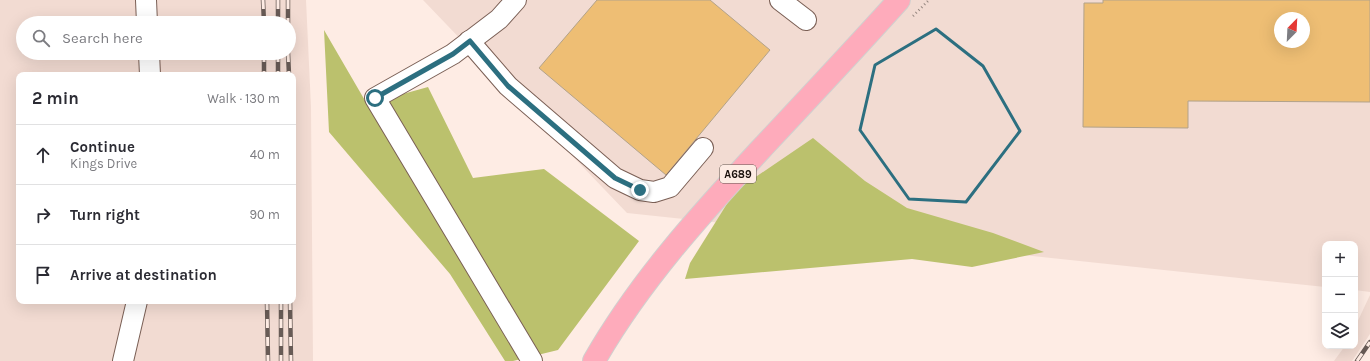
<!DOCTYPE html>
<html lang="en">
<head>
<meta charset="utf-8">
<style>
	body { margin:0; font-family:Karla,sans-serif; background:#f7f7f7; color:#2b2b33 }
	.controls { position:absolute; right:12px; bottom:12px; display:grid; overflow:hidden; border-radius:8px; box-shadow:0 4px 16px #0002 }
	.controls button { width:36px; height:36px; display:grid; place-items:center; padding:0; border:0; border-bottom:1px solid #e1e1e2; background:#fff; color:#2b2b33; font:20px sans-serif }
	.compass { position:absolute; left:1274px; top:12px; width:36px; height:36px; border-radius:50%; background:#fff; box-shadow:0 4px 16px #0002; rotate:24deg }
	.stop { position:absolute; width:12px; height:12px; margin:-9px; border:3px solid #2c6f80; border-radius:50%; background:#fff }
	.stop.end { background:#2c6f80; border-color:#fff; box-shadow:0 1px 4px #0008 }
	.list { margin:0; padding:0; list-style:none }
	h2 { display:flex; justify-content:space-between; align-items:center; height:52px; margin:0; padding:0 16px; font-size:17px }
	h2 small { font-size:13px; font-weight:400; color:#7c7c81 }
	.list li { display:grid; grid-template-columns:26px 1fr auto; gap:12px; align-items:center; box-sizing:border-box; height:60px; padding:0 16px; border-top:1px solid #e1e1e2 }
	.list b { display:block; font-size:15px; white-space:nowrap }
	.list p { margin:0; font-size:13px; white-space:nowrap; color:#7c7c81 }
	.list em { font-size:13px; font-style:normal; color:#7c7c81 }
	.icon { flex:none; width:22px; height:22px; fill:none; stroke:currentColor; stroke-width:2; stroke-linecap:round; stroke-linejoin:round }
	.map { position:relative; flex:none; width:1370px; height:361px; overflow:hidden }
	.search { position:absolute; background:#fff; box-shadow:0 4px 16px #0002; left:16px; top:16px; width:280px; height:44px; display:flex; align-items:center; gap:10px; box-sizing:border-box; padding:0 14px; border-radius:22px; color:#7c7c81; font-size:15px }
	.panel { position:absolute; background:#fff; box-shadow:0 4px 16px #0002; left:16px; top:72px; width:280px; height:232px; border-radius:8px }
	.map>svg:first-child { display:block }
	.built { fill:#f2dbd2; fill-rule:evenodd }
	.forest { fill:#bbc16d }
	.building { fill:#eebe74; stroke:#b2a28a; fill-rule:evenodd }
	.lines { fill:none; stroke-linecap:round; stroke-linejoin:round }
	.minor-casing { stroke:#7a5f55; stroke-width:22 }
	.highway-casing { stroke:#d1cfce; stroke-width:24 }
	.path { stroke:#968881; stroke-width:2.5; stroke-dasharray:1 3; stroke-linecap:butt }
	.minor { stroke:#fff; stroke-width:20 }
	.highway { stroke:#feabbb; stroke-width:22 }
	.rail-casing { stroke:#685b56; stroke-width:4.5 }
	.rail { stroke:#feece4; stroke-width:3; stroke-dasharray:9; stroke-linecap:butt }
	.route { stroke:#2c6f80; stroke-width:5 }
	.marked { fill:none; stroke:#2c6f80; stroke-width:3; stroke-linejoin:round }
	.labels { text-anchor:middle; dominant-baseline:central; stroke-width:4; stroke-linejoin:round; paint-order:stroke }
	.shield { fill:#feece4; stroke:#5e524d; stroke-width:1 }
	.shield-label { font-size:11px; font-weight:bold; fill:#1a100c }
</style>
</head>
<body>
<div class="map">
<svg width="1370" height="361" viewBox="0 0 1370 361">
	<rect width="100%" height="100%" fill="#feece4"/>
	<!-- built -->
	<g class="built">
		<path d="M0,0H306L311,107L313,361H0ZM23,23H289V53H23ZM19,75H293V301H19Z"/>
		<path d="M423,0H1370V292L1355,290V244H1325V287L627,213ZM1280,18H1304V42H1280Z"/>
		<path d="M1370,295V334L1352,361H1334L1345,346H1355V327Z"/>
	</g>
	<!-- forest -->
	<g class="forest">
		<path d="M324,30L367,104L428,87L473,178L544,169L639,241L558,350L513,361H505L450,274L329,132Z"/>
		<path d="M813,138L865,181L907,208L993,233L1044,252L972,267L912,259L685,279L690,263L735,191Z"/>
	</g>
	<!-- building -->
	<g class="building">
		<path d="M597,0H710L770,50L666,175L539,68Z"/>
		<path d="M1103,0H1370V102L1188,101V128L1083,127L1084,3H1103ZM1280,18H1304V42H1280Z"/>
	</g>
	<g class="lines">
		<!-- minor casing -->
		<g class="minor-casing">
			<g id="minor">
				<path d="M146,0L147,23"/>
				<path d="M516,0L499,19L453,54L375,98L532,361"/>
				<path d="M780,0L806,20"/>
				<path d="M469,41L508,86L615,178L640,190L654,192L670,187L703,148"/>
				<path d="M149,53L150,75"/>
				<path d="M123,361L137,301"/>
			</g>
		</g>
		<!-- highway casing -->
		<g class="highway-casing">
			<path id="highway" d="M594,361C639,282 700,215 761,149C807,100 854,50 899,0"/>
		</g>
		<!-- path -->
		<path class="path" d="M913,16L929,0"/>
		<!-- minor -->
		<use href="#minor" class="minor"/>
		<!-- highway -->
		<use href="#highway" class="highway"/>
		<!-- rail casing -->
		<g class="rail-casing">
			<g id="rail">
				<path d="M263,0L264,23"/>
				<path d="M278,0V23"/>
				<path d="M288,0V23"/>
				<path d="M264,53V75"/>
				<path d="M278,53V75"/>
				<path d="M288,53L289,75"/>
				<path d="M267,301L268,361"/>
				<path d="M281,301V361"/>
				<path d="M290,301L291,361"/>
				<path d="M1357,361L1370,342"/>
			</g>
		</g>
		<!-- rail -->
		<use href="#rail" class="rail"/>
	</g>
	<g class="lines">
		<!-- route -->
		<path class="route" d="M375,98L453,54L470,41L508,86L615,178L640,190"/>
	</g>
	<!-- marked area -->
	<path class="marked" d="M936,29L983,66L1020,131L966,202L909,199L860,130L875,65Z"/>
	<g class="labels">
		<!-- shield labels -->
		<rect class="shield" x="720" y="165" width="36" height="18" rx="3"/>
		<g class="shield-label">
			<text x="738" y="174">A689</text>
		</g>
	</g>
</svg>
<div class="controls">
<button>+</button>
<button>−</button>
<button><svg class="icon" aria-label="layers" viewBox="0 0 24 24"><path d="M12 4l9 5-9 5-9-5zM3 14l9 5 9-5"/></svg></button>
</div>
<svg class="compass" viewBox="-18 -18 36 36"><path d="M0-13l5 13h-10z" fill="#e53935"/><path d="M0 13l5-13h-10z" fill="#7c7c81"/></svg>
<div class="stop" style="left:375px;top:98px"></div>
<div class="stop end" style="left:640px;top:190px"></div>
<div class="search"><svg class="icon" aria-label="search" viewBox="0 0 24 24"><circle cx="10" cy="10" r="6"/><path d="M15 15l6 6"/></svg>Search here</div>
<section class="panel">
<h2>2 min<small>Walk · 130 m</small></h2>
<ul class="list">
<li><svg class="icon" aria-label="ahead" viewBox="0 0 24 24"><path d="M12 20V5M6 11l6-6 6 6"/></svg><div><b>Continue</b><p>Kings Drive</p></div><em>40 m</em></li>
<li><svg class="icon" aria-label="right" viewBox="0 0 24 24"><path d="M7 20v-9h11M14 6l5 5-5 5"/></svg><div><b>Turn right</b></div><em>90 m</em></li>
<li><svg class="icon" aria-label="arrive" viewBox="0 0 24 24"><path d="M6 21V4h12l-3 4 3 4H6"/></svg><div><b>Arrive at destination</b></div></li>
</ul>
</section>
</div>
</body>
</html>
